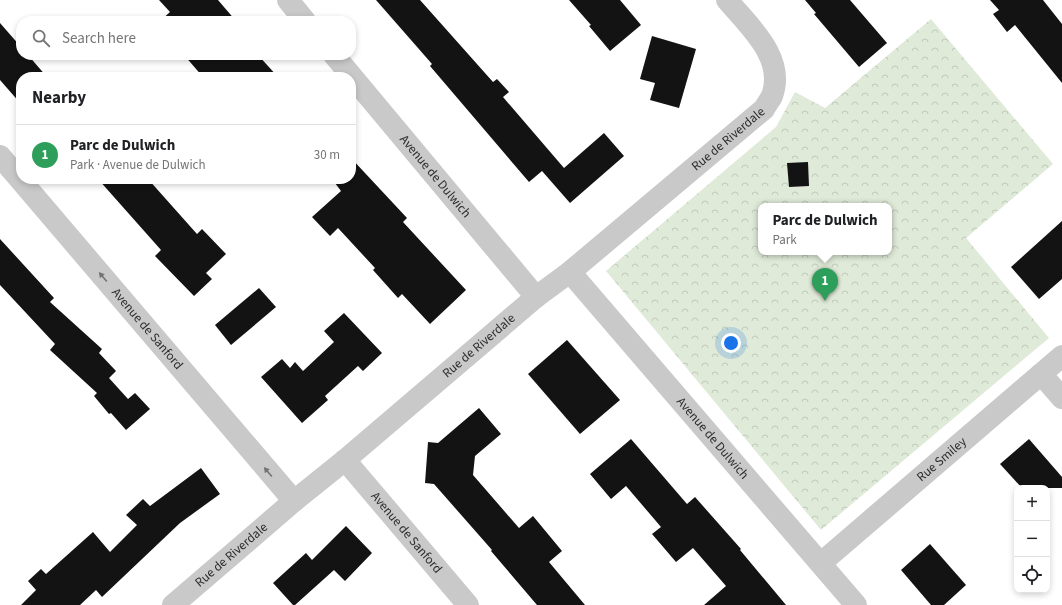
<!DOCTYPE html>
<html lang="en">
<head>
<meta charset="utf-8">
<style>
	body { margin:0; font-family:"Source Sans 3",sans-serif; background:#f2f2f2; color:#202124 }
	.controls { position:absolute; right:12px; bottom:12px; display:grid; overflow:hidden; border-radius:8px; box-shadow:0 2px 6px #0003 }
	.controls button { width:36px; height:36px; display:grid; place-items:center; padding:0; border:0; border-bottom:1px solid #e0e0e0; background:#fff; color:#202124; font:20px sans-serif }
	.you { position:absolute; left:731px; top:343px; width:14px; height:14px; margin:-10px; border:3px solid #fff; border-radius:50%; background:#1a73e8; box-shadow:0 0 0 6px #1a73e833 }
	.badge { display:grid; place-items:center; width:26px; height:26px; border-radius:50%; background:#ea580c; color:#fff; font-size:13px; font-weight:700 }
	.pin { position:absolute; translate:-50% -33px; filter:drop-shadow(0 1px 2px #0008) }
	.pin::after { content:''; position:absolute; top:21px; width:14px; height:12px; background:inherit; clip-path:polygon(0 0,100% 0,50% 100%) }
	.popup { position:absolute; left:758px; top:203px; width:134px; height:52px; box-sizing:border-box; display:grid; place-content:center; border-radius:8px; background:#fff; filter:drop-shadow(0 1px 3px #0005); font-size:13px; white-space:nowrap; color:#757577 }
	.popup b { font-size:15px; color:#202124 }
	.popup::after { content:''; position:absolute; left:50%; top:100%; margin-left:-8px; border:8px solid transparent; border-top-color:#fff }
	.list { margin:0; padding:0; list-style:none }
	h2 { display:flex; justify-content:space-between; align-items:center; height:52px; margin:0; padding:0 16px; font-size:17px }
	h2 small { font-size:13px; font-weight:400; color:#757577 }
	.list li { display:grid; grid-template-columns:26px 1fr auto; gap:12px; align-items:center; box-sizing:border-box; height:60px; padding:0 16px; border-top:1px solid #e0e0e0 }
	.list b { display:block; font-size:15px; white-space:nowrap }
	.list p { margin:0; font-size:13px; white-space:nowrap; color:#757577 }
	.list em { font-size:13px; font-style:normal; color:#757577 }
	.icon { flex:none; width:22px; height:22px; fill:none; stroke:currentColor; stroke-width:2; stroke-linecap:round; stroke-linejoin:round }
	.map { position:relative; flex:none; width:1062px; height:605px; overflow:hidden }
	.search { position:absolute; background:#fff; box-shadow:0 2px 6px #0003; left:16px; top:16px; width:340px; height:44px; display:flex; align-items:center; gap:10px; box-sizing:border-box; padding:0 14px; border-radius:16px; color:#757577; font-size:15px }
	.panel { position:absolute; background:#fff; box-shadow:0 2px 6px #0003; left:16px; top:72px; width:340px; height:112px; border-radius:16px }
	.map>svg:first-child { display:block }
	.park { fill:url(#park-crowns); fill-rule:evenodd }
	.building { fill:#131313 }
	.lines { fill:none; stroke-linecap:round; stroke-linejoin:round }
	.minor { stroke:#c9c9c9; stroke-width:22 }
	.oneway { fill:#737373 }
	.labels { text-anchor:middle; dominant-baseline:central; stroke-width:4; stroke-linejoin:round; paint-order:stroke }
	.street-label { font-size:13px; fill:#2c2c2c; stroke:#fff }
</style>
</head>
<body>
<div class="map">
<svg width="1062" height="605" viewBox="0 0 1062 605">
	<defs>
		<pattern id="park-crowns" width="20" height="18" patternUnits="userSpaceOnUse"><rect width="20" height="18" fill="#e0ead8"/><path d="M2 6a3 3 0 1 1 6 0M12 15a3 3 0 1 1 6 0" fill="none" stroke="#c0c9ba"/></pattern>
	</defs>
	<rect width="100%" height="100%" fill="#fff"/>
	<!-- park -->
	<path class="park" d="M931,19L1053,164L966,238L1049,338L821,530L606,271L776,127L795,92L825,108ZM761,206H889V252H761Z"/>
	<!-- building -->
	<g class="building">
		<path d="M159,0H218L236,21H160L170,12Z"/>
		<path d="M376,0H420L493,82L497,79L509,92L503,97L564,168L604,133L624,156L570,203L542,171L529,182L430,66L432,64Z"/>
		<path d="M569,0H620L641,25L610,51L589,26L591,25Z"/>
		<path d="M805,0H850L887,43L859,67L814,14L816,13Z"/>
		<path d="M990,0H1043L1062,24V83L1015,25L1007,32L993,14L999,10Z"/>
		<path d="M0,23L21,47V55H28L47,77H21V104L0,80Z"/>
		<path d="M652,36L696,49L679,108L650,100L655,83L640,79Z"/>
		<path d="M184,55H258L278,77H203Z"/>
		<path d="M351,158L407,218L403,222L466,290L430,324L402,294L398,298L373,270L375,268L338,228L330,236L312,217L341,191L332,179H351Z"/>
		<path d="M808,162L809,186L789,187L787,163Z"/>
		<path d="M98,179H148L197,234L202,229L226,254L206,273L212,279L194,296L155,256L161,250Z"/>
		<path d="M1062,221V279L1039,299L1011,267Z"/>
		<path d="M0,239L54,298L50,302L102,349L99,353L116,371L109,378L128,399L135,393L150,409L126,430L111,413L109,414L94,396L97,393L50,350L55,344L0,285Z"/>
		<path d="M259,288L276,307L231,345L215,325Z"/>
		<path d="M344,313L382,353L363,371L358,366L325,396L328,400L302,423L261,377L282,359L290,368L295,362L303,371L334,342L324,331Z"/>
		<path d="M567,340L620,400L580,434L528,374Z"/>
		<path d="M479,408L501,434L475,456L473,475L519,528L533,516L562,551L549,562L585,605H537L491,551L492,550L434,484L425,483L428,442L438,443Z"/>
		<path d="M631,439L687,504L695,497L741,549L740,550L786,605H704L726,586L693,548L676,562L652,534L661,527L626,486L611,499L590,474Z"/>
		<path d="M1029,439L1062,477V488H1022L1000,464Z"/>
		<path d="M201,468L220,494L180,523L102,597L96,590L80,605H21L36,590L28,581L41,569L46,574L93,532L110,552L137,525L126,515L143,499L150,506Z"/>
		<path d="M346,526L372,553L345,581L334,570L295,605H293L273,583L306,553L312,560Z"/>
		<path d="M930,544L966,585L944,605H931L901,570Z"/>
	</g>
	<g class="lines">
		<!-- minor -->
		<g class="minor">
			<path d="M288,0L305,21"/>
			<path id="s1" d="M334,55L536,297"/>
			<path id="s2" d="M0,156L294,501"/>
			<path id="s3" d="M570,272L856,605"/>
			<path d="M1041,374L1062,398"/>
			<path id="s4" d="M345,460L468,605"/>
			<path id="s5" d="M821,563L1062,356"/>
			<path id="s6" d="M173,605L294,501L345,460L536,297L570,272L764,109C766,105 770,100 772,96C786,58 749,26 727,0"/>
		</g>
	</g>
	<!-- one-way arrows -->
	<defs><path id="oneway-solid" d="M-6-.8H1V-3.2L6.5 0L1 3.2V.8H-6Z"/></defs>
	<g class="oneway">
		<use href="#oneway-solid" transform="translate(103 277) rotate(-130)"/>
		<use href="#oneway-solid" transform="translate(268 472) rotate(-130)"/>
	</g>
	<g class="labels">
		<!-- street labels -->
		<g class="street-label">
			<text stroke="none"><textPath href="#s6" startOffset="725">Rue de Riverdale</textPath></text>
			<text stroke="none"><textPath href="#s1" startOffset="158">Avenue de Dulwich</textPath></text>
			<text stroke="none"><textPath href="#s2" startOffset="227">Avenue de Sanford</textPath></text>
			<text stroke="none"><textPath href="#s6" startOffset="401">Rue de Riverdale</textPath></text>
			<text stroke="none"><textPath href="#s3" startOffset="219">Avenue de Dulwich</textPath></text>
			<text stroke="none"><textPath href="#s5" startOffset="159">Rue Smiley</textPath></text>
			<text stroke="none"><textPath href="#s4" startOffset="95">Avenue de Sanford</textPath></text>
			<text stroke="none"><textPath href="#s6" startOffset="77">Rue de Riverdale</textPath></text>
		</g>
	</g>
</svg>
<div class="controls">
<button>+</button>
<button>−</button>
<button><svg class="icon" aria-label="locate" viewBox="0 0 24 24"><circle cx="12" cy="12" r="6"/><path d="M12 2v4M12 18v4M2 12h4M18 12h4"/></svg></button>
</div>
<div class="you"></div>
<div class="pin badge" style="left:825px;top:301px;background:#2e9e5b">1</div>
<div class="popup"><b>Parc de Dulwich</b>Park</div>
<div class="search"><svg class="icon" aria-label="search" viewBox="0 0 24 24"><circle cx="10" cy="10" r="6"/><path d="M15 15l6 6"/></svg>Search here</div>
<section class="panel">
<h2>Nearby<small></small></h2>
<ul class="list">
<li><span class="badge" style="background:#2e9e5b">1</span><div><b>Parc de Dulwich</b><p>Park · Avenue de Dulwich</p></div><em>30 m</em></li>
</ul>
</section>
</div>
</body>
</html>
